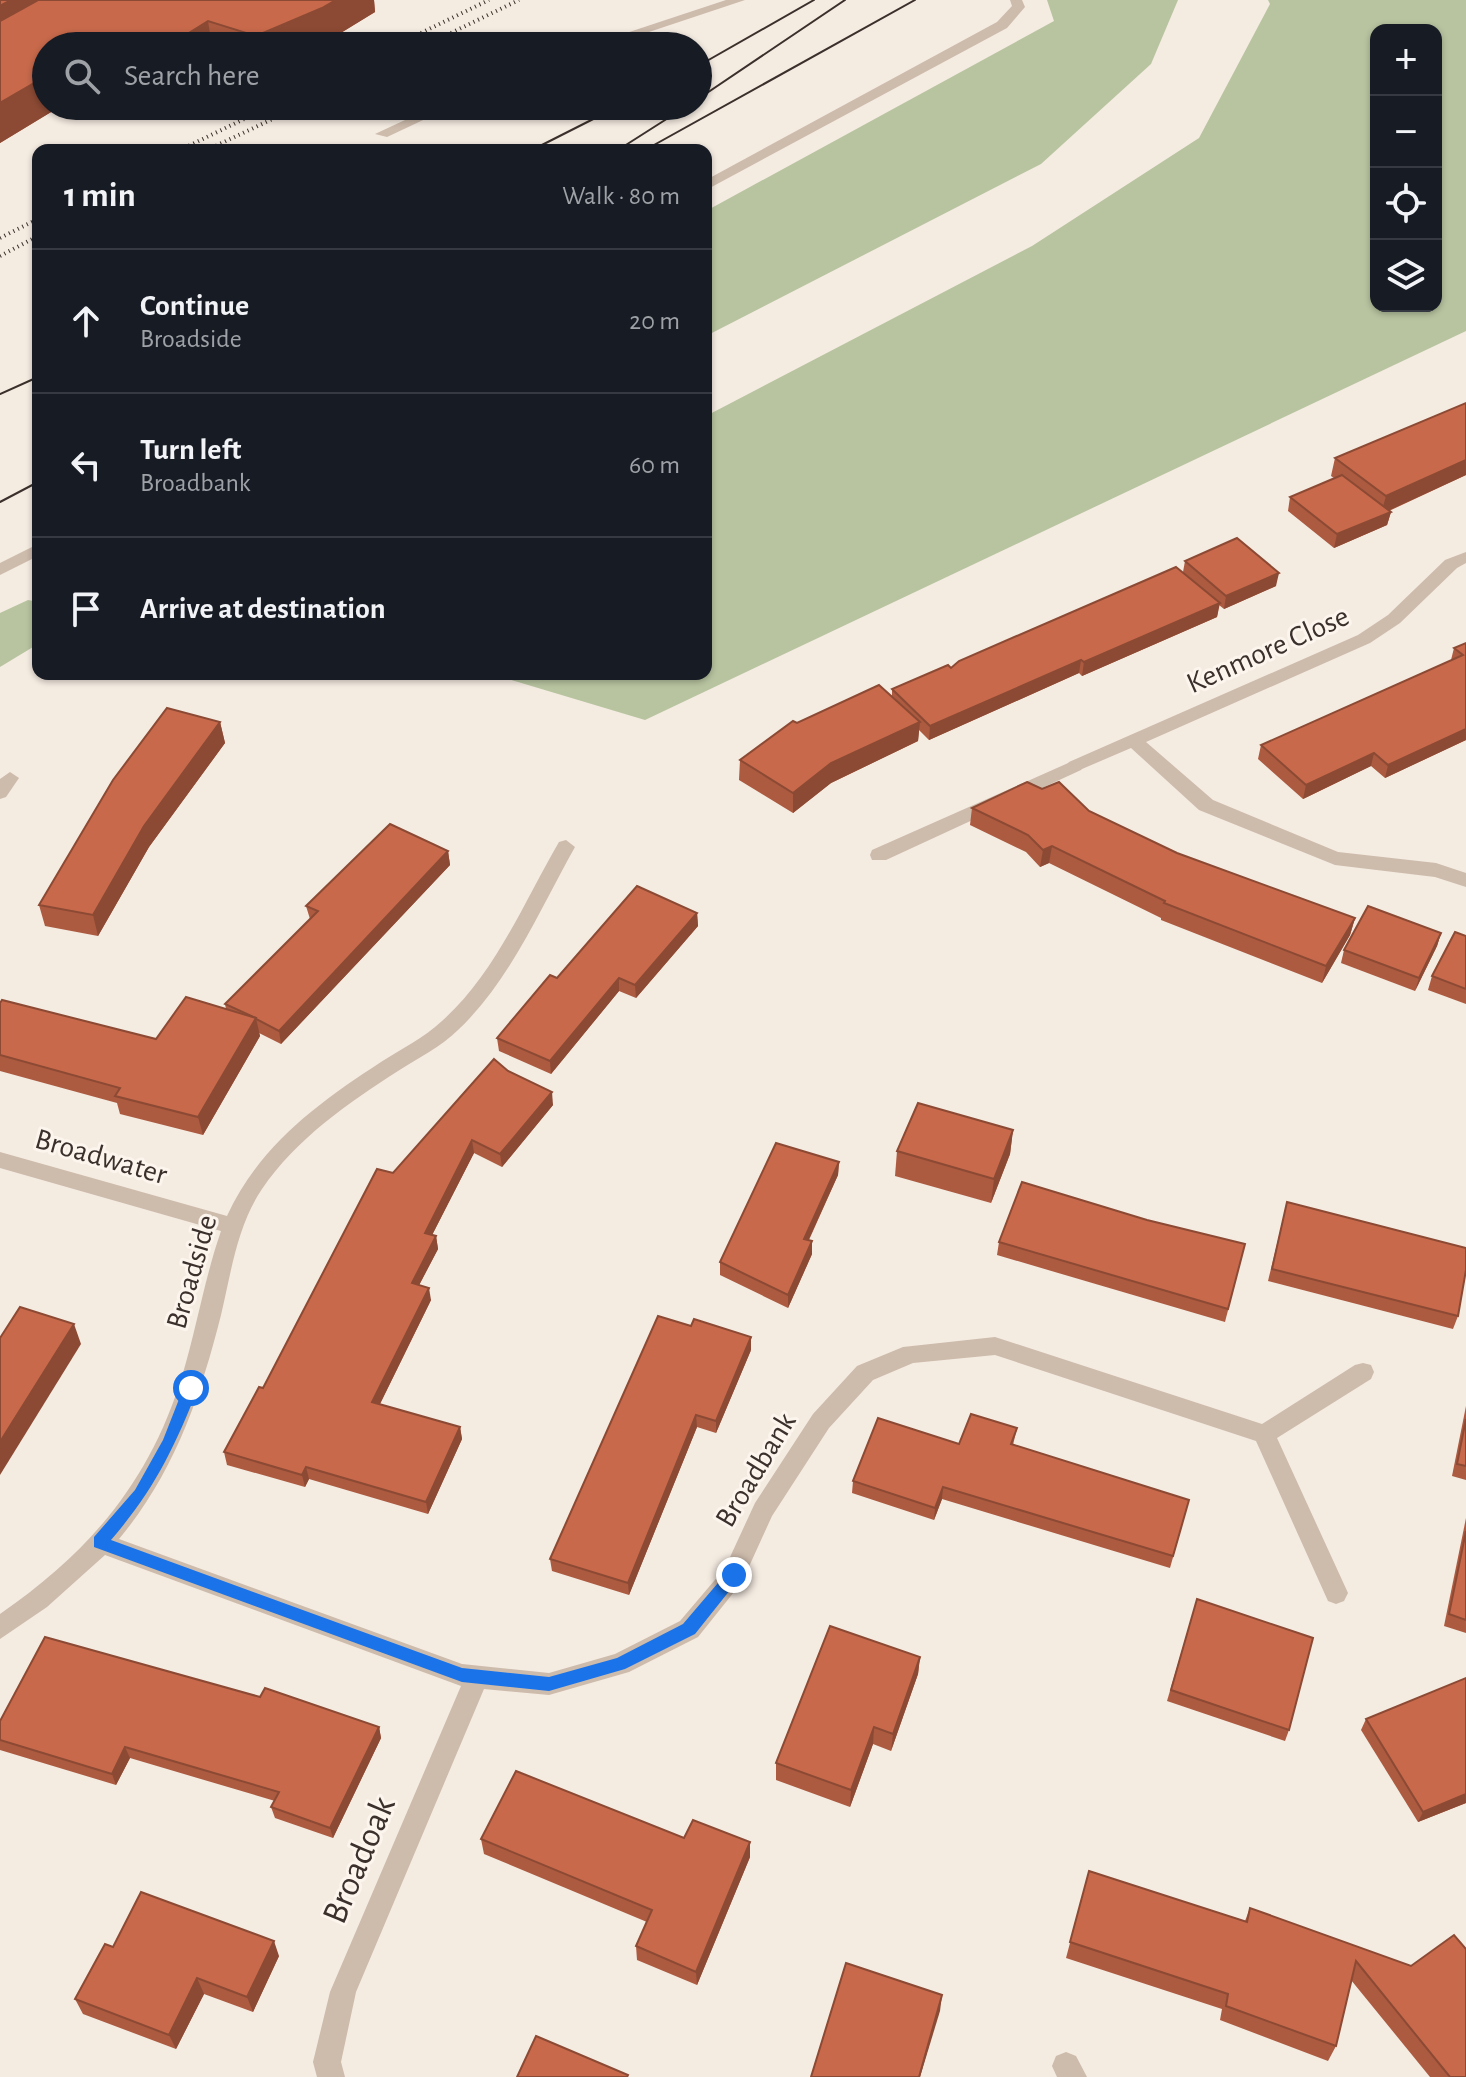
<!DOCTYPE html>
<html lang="en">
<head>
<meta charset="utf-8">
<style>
	body { margin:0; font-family:"Alegreya Sans",sans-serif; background:#20242c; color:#f1f3f6 }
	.controls { position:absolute; right:24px; top:24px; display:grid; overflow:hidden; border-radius:16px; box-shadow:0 2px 6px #0004 }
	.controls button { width:72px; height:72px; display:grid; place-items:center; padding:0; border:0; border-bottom:2px solid #363941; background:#171b24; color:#f1f3f6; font:40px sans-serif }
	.stop { position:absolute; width:24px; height:24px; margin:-18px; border:6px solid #1a73e8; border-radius:50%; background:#fff }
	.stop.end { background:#1a73e8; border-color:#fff; box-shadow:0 2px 8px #0008 }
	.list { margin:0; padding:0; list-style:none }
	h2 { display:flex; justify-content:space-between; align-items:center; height:104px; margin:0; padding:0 32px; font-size:34px }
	h2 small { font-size:26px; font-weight:400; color:#9ea1a6 }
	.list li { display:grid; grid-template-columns:52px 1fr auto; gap:24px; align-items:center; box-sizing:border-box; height:144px; padding:0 32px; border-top:2px solid #363941 }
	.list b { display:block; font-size:30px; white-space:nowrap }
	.list p { margin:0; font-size:26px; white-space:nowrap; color:#9ea1a6 }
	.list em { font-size:26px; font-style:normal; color:#9ea1a6 }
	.icon { flex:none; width:44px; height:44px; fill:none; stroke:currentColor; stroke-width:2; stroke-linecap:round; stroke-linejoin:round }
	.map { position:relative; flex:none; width:1466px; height:2077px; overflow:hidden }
	.search { position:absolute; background:#171b24; box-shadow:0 2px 6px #0004; left:32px; top:32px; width:680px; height:88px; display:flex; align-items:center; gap:20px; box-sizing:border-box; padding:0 28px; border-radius:44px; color:#9ea1a6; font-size:30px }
	.panel { position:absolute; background:#171b24; box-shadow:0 2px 6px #0004; left:32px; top:144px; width:680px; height:536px; border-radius:16px }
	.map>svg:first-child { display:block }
	.green { fill:#b8c4a0; fill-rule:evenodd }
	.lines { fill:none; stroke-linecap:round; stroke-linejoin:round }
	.service { fill:#cdbbac; fill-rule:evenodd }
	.minor { fill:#cdbbac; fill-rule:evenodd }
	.tram { stroke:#3b302b; stroke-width:2 }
	.rail { stroke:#3b302b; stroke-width:4; stroke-dasharray:1 4; stroke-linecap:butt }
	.wall { fill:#ac5a40 }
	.shaded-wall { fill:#8c4a34 }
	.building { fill:#c8694b; stroke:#8c4a34; stroke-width:2 }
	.route { fill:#1a73e8 }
	.labels { text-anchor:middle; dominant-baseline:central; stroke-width:6; stroke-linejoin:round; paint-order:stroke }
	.street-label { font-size:30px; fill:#3b302b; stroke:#fbf5ee }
	.near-street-label { font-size:36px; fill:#3b302b; stroke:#fbf5ee }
</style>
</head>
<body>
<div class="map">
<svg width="1466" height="2077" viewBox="0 0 1466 2077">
	<rect width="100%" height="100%" fill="#f4ebe1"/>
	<!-- green -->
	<g class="green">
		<path d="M1047,0H1178L1151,64L1041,164L706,336V211L1054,21Z"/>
		<path d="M1268,0H1466V331L645,720L491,674H706V416L1032,246L1199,138L1270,4ZM1436,30V306H1376V30Z"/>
		<path d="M28,600L38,602V644L0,667V613Z"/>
	</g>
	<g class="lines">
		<!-- service -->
		<g class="service">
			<path d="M726,0H745L607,46H587Z"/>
			<path d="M1010,0H1022L1025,7L1007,28L706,190V180L997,22L1012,6Z"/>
			<path d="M435,106H453L387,137L375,134Z"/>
			<path d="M38,544V556L0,575V563Z"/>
			<path d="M1075,760L1084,766L1081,770L886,860H872L870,855L872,850Z"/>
		</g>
		<!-- minor -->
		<g class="minor">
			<path d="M1466,552V563L1457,568L1400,623L1370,643L1146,742L1213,800L1338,852L1436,863L1466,873V887L1435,877L1335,865L1199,810L1131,748L1075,772L1066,766L1069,762L1358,635L1388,615L1445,560Z"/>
			<path d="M10,772L19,778L6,797L0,799V779Z"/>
			<path d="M566,840L575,847C540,909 510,981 458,1030C441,1047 418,1058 398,1071C348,1103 296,1139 262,1189C237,1226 231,1273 221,1315C200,1398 174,1473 119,1539L462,1664L549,1673L615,1654L680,1621L725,1568L755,1503L813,1414L857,1366L903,1347L995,1337L1262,1424L1355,1365L1363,1363L1371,1365L1374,1372L1371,1379L1277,1438L1348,1593L1344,1601L1336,1604L1328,1601L1256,1441L995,1355L913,1363L873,1380L829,1428L772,1516L742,1582L698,1637L629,1672L549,1695L484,1689L356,1992L341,2062L345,2077H317L313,2062L330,1992L461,1686L105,1555L47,1607L0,1639V1614C91,1551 151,1480 183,1373C197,1326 205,1277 221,1231L0,1168V1152L227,1216C259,1146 318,1103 381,1062C401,1049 424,1038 442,1021C495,974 524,902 559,842Z"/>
			<path d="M1066,2052L1076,2056L1087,2077H1057L1052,2066L1056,2056Z"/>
		</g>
		<!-- tram -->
		<g class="tram">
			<path d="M698,66L814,0"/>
			<path d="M698,99L845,0"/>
			<path d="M532,150L619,106"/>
			<path d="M618,150L687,106"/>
			<path d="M645,150L915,0"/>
			<path d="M0,394L38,377"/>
			<path d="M0,502L38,482"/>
		</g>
		<!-- rail -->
		<g class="rail">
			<path d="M394,46L489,0"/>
			<path d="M424,46L519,0"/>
			<path d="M180,150L271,106"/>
			<path d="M207,150L300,106"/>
			<path d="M0,238L38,219"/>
			<path d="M0,256L38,236"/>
		</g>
	</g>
	<!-- wall -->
	<g class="wall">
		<path d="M0,0H374L375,12L326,42L318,46H46V106H61L0,143Z"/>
		<path d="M1466,403V475L1389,511L1391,512L1387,525L1334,548L1288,511L1290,497L1334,478L1331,476L1335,458Z"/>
		<path d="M1185,561L1276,586L1224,609L1219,605L1217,617L1082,676L1079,673L929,740L919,730L918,741L831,783L793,813L739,780L740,760L797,723L892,696V689L951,668L1183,572Z"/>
		<path d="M1466,643V740L1385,778L1371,766L1303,799L1258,759L1261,745L1451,660L1454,648Z"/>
		<path d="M220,722L225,743L149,847L98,936L45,926L39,905Z"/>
		<path d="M972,808L1089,811L1177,853L1355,918L1350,935L1322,983L1161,920V918L1049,863L1040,867L1026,852L970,825Z"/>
		<path d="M448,851L450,865L281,1044L259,1033L260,1036L203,1135L120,1114L117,1103L0,1071V1003L156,1039L226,1009L225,1004L310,919L306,906Z"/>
		<path d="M697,913L698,926L636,998L619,991L551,1074L499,1051L497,1038L557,978Z"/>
		<path d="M1441,933L1437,946L1415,991L1341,963L1344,950Z"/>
		<path d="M1466,936V1004L1428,990L1432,976Z"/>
		<path d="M508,1071L553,1105L502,1167L474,1153L432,1235L436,1236L438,1249L419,1285L431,1300L380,1404L460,1427L462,1439L428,1514L309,1479L305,1487L227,1465L224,1452L263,1388Z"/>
		<path d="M1013,1130L1010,1154L991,1203L895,1176L897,1151Z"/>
		<path d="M839,1162L838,1175L809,1240L812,1254L788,1308L720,1275V1262Z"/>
		<path d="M1284,1215L1458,1316L1453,1329L1268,1281Z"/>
		<path d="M1147,1220L1245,1244L1225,1322L997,1255L999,1242Z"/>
		<path d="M751,1350L716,1433L697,1427L629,1595L552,1571L550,1559Z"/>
		<path d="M1466,1406V1480L1452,1476Z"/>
		<path d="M1017,1428L1013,1445L1189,1500L1170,1568L942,1499L934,1520L852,1493L853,1481L959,1444Z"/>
		<path d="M1466,1518V1633L1444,1626Z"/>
		<path d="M1197,1599L1289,1730L1285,1741L1167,1701Z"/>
		<path d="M920,1657L918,1674L891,1751L873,1744L850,1807L776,1780V1763Z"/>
		<path d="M1466,1678V1803L1418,1822L1361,1730L1366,1719Z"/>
		<path d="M260,1697L379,1727L381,1738L333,1838L275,1818L271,1807L275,1801L130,1758L116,1785L0,1750V1721Z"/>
		<path d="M684,1838L750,1857L697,1985L637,1960L636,1946L647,1922L484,1854L481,1839Z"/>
		<path d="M1089,1871L1245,1921L1250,1908L1411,1966L1466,2077H1430L1351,1980L1336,2046L1328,2061L1220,2020L1222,2009L1066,1958Z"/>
		<path d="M113,1947L279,1956L253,2012L204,1994L176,2049L83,2014L75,1999Z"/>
	</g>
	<!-- shaded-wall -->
	<g class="shaded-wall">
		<path d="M11,0H77L0,45V6Z"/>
		<path d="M336,0H374L375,12L326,42L318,46H258L256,36Z"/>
		<path d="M208,21L212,46H168Z"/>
		<path d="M46,76V106H61L0,143V103Z"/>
		<path d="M1466,460V475L1381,514L1386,496Z"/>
		<path d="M1391,512L1387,525L1334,548L1337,534Z"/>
		<path d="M1279,573L1276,586L1224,609L1226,596Z"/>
		<path d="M1220,603L1217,617L1082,676L1084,662Z"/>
		<path d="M1081,660L1079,673L929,740L930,726Z"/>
		<path d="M220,722L225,743L149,847L98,936L93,915L144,826Z"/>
		<path d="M920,722L918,741L831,783L793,813V793L831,763Z"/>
		<path d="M1466,729V740L1385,778L1388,765Z"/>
		<path d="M1374,753L1371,766L1303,799L1306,785Z"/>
		<path d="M1052,846L1049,863L1040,867L1043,850Z"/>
		<path d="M448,851L450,865L281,1044L279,1031Z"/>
		<path d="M697,913L698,926L636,998L635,985Z"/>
		<path d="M1355,918L1350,935L1322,983L1326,966Z"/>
		<path d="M1441,933L1437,946L1415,991L1419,978Z"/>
		<path d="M619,978V991L551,1074L550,1061Z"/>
		<path d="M256,1018L260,1036L203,1135L198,1117Z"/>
		<path d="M552,1092L553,1105L502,1167L500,1154Z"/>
		<path d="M1013,1130L1010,1154L991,1203L994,1179Z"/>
		<path d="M472,1140L474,1153L427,1245L425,1233Z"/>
		<path d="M839,1162L838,1175L803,1252L804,1239Z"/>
		<path d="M436,1236L438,1249L414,1295L412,1283Z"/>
		<path d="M812,1241V1254L788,1308V1295Z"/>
		<path d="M429,1288L431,1300L375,1414L372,1402Z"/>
		<path d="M74,1324L81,1344L0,1475V1442Z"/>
		<path d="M751,1337V1350L716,1433V1421Z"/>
		<path d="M696,1415L697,1427L629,1595L628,1583Z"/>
		<path d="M460,1427L462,1439L428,1514L426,1502Z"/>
		<path d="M306,1467L309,1479L305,1487L302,1475Z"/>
		<path d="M943,1487L942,1499L934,1520L935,1508Z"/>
		<path d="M920,1657L918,1674L891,1751L893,1734Z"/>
		<path d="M379,1727L381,1738L333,1838L330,1828Z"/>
		<path d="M874,1727L873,1744L850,1807L851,1790Z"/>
		<path d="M125,1747L130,1758L116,1785L112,1774Z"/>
		<path d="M1466,1794V1803L1418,1822L1423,1812Z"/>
		<path d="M750,1842V1857L697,1985L696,1972Z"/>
		<path d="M274,1941L279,1956L253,2012L247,1997Z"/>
		<path d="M197,1978L204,1994L176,2049L169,2035Z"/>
		<path d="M942,1995L940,2011L920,2077H919Z"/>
	</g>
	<!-- building -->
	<g class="building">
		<path d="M0,0H11L0,6Z"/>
		<path d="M38,0H336L322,8L256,36L208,21L168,46H46V76L0,103V21Z"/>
		<path d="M1466,403V460L1386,496L1335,458Z"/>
		<path d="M1342,475L1391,512L1337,534L1290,497Z"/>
		<path d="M1237,538L1279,573L1226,596L1185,561Z"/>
		<path d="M1176,567L1220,603L1084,662L1081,660L930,726L892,689L948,665L951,668L959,661Z"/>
		<path d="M1466,643V729L1388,765L1374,753L1306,785L1261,745L1463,655L1454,648Z"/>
		<path d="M879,685L920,722L831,763L793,793L740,760L793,721L797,723Z"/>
		<path d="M167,708L220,722L144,826L93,915L39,905L113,780Z"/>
		<path d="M1027,782L1042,789L1059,782L1089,811L1177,853L1355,918L1326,966L1164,903L1165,901L1052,846L1043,850L1028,835L972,808Z"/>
		<path d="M390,824L448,851L279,1031L256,1019V1018L225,1004L318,911L306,906Z"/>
		<path d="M637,886L697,913L635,985L619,978L550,1061L497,1038L550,975L557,978Z"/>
		<path d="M1368,906L1441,933L1419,978L1344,950Z"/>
		<path d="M1455,932L1466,936V989L1432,976Z"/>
		<path d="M186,997L256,1018L198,1117L115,1096L120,1088L0,1055V1003L2,1000L156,1039Z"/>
		<path d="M494,1059L508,1071L552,1092L500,1154L472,1140L425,1233L436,1236L412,1283L429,1288L372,1402L460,1427L426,1502L306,1467L302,1475L224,1452L259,1387L263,1388L377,1169L393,1173Z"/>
		<path d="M918,1103L1013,1130L994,1179L897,1151Z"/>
		<path d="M776,1143L839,1162L804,1239L812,1241L788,1295L720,1262Z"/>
		<path d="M1022,1182L1147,1220L1245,1244L1228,1309L999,1242Z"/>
		<path d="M1287,1202L1466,1248V1270L1458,1316L1272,1269Z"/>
		<path d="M20,1307L74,1324L0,1442V1338Z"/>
		<path d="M658,1316L691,1326L694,1319L751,1337L716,1421L696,1415L628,1583L550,1559Z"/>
		<path d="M971,1414L1017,1428L1011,1444L1189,1500L1173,1556L943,1487L935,1508L853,1481L878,1418L959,1444Z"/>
		<path d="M1466,1419V1466L1457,1464Z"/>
		<path d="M1466,1531V1620L1449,1614Z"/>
		<path d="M1197,1599L1313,1638L1289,1730L1171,1690Z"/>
		<path d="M830,1626L920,1657L893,1734L874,1727L851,1790L776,1763Z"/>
		<path d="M45,1637L260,1697L265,1688L379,1727L330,1828L271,1807L279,1792L125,1747L112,1774L0,1740V1721Z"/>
		<path d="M1466,1678V1794L1423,1812L1366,1719Z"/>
		<path d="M516,1771L684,1838L693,1820L750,1842L696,1972L636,1946L652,1910L481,1839Z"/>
		<path d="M1089,1871L1247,1922L1250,1908L1411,1966L1454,1935L1466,1949V2077H1450L1356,1961L1336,2046L1226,2006L1228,1994L1070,1942Z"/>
		<path d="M141,1892L274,1941L247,1997L197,1978L169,2035L75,1999L105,1944L113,1947Z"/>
		<path d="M846,1963L942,1995L919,2077H811Z"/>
		<path d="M536,2036L628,2075L627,2077H517Z"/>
	</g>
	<!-- route -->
	<path class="route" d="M191,1382L198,1388C174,1449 154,1490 111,1540L462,1668L549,1677L617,1658L683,1624L729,1570H740L742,1575L695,1634L625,1669L549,1691L462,1682L94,1547V1537L135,1490L163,1440L185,1384Z"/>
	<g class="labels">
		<!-- street labels -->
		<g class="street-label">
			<text transform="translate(1268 650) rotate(-24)">Kenmore Close</text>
			<text transform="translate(101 1157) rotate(16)">Broadwater</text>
			<text transform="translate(192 1272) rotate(-74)">Broadside</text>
			<text transform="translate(756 1470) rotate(-59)">Broadbank</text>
		</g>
		<!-- near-street labels -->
		<g class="near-street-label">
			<text transform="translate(359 1860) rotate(-67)">Broadoak</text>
		</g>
	</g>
</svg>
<div class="controls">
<button>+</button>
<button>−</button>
<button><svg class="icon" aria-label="locate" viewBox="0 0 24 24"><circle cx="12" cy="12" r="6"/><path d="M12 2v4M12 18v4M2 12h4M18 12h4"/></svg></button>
<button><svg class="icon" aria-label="layers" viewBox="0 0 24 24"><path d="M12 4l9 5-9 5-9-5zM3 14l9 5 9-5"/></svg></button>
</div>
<div class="stop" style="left:191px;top:1388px"></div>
<div class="stop end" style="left:734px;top:1575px"></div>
<div class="search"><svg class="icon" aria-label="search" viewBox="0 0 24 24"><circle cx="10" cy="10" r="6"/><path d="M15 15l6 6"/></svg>Search here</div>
<section class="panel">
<h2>1 min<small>Walk · 80 m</small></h2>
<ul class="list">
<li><svg class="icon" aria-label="ahead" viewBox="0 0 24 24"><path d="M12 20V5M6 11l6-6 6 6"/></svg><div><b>Continue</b><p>Broadside</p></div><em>20 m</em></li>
<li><svg class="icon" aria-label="left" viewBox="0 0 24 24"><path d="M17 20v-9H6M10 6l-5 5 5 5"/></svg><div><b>Turn left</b><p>Broadbank</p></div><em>60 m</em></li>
<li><svg class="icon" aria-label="arrive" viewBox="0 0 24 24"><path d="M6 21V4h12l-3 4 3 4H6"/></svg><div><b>Arrive at destination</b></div></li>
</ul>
</section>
</div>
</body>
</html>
